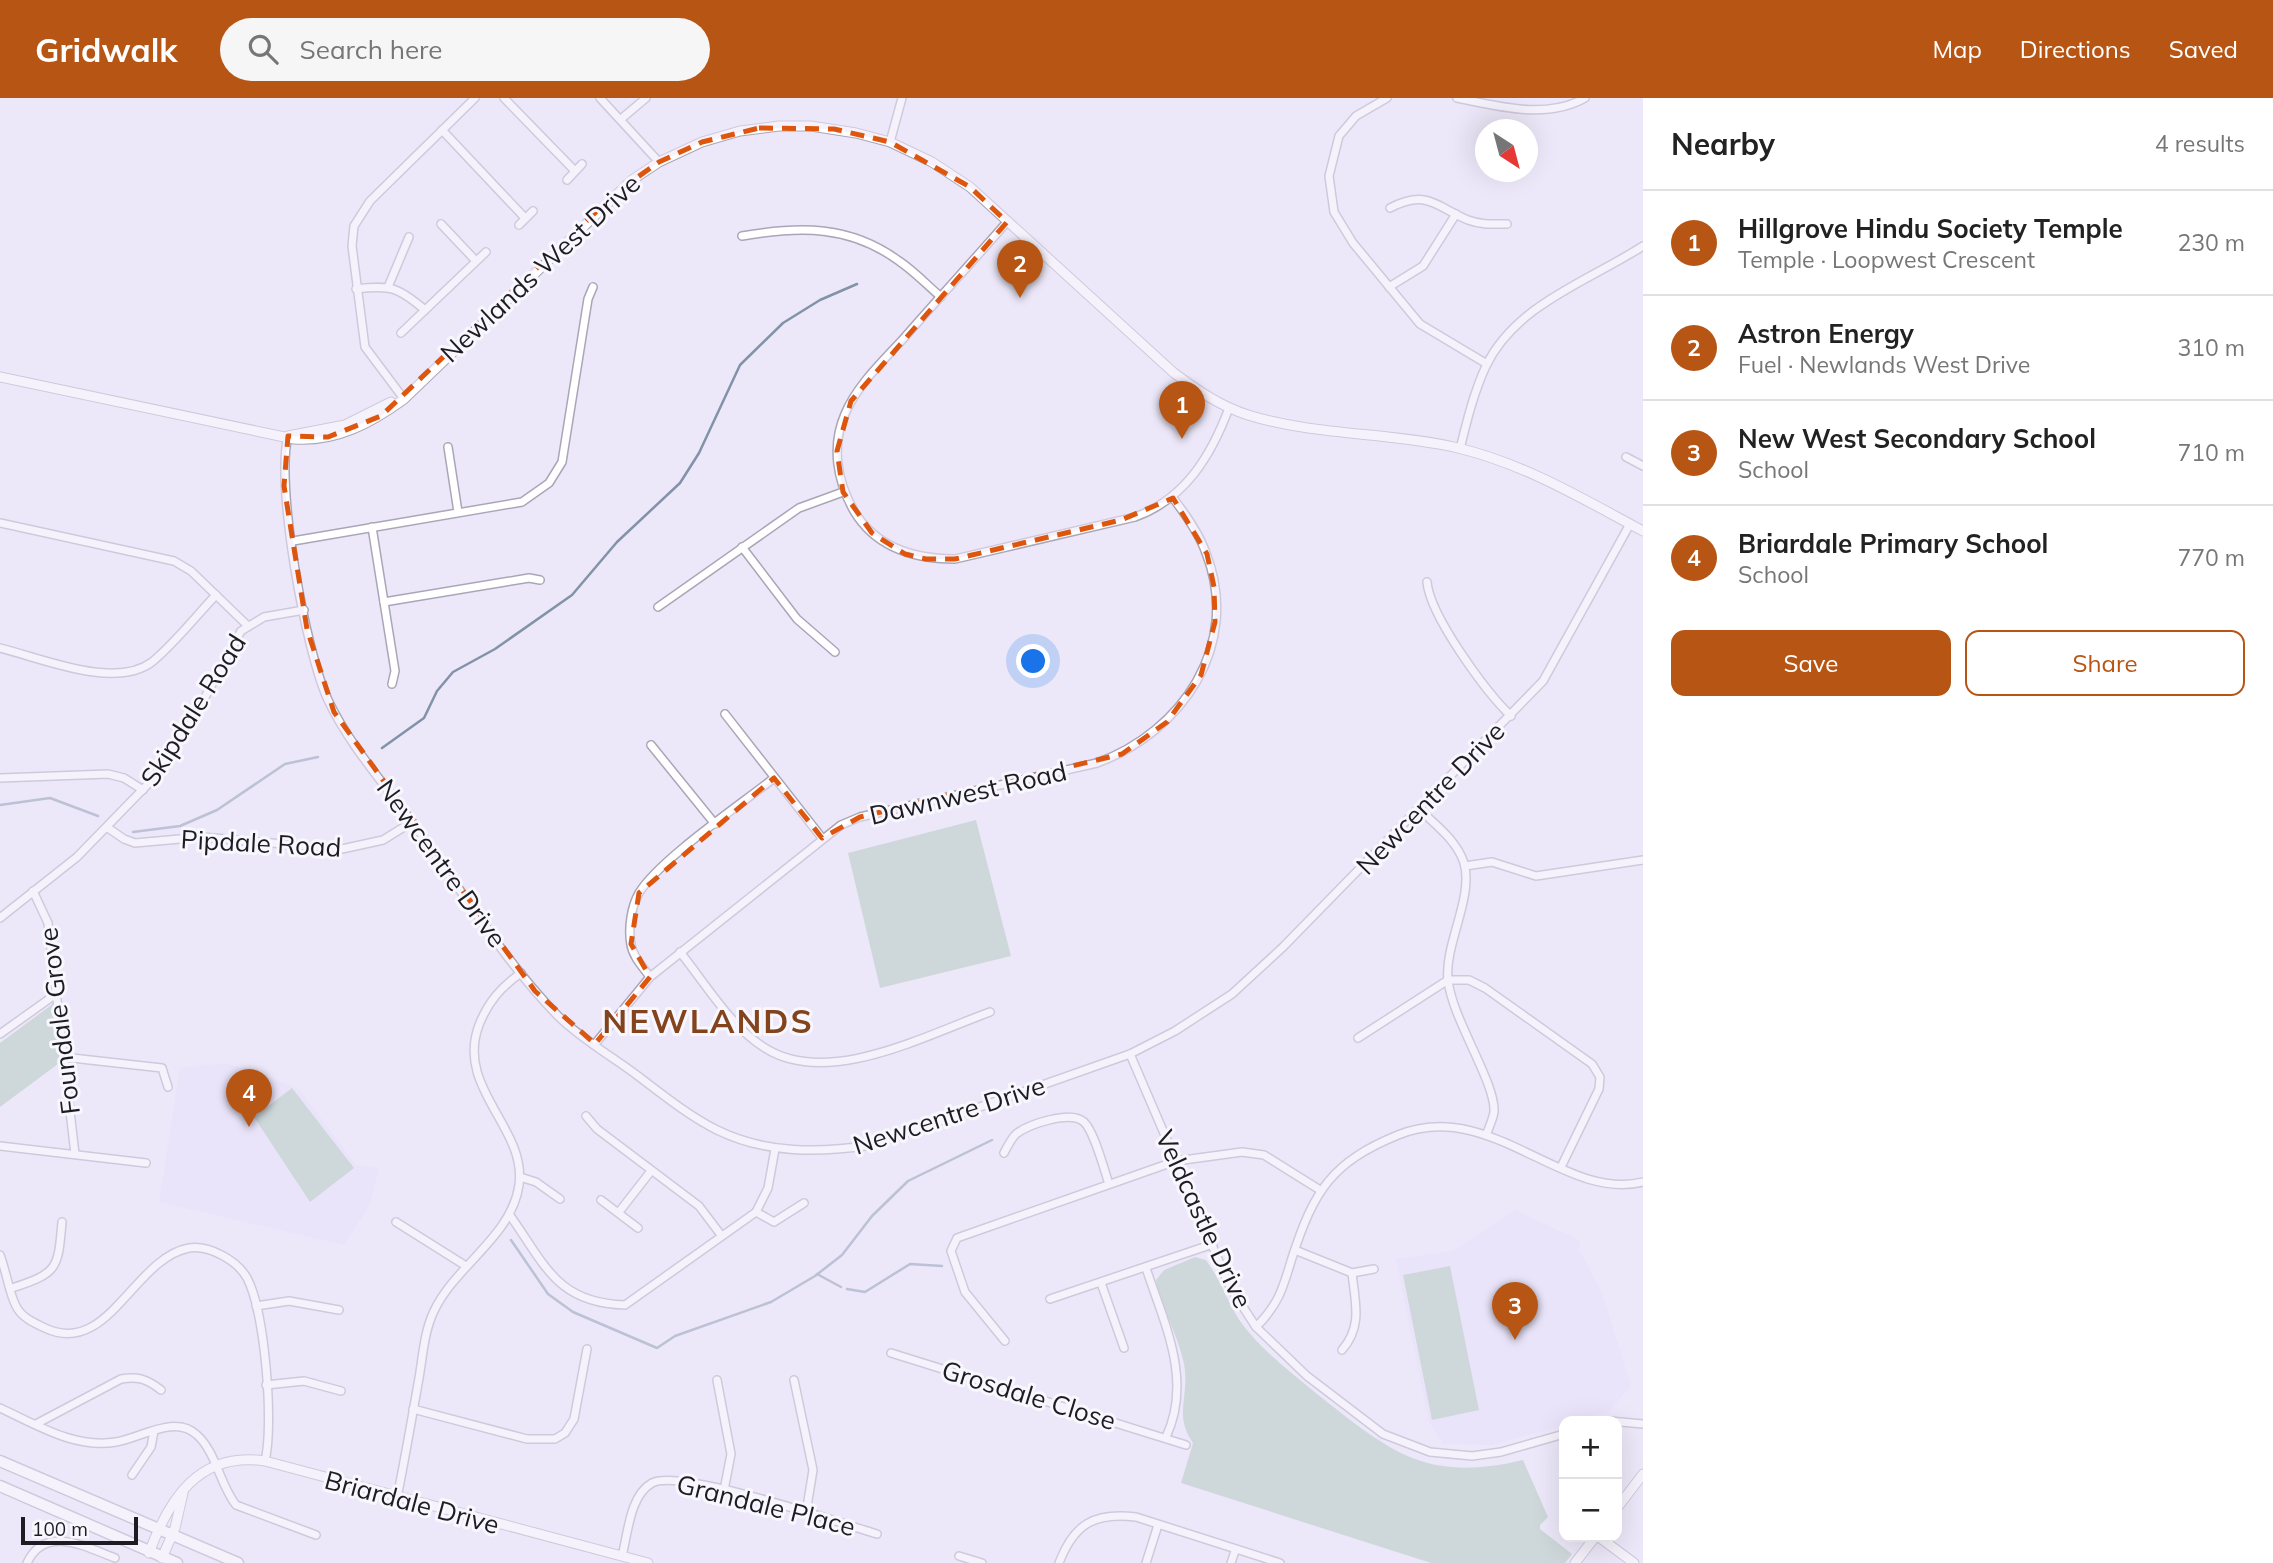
<!DOCTYPE html>
<html lang="en">
<head>
<meta charset="utf-8">
<style>
	body { margin:0; font-family:Mulish,sans-serif; background:#f6f6f6; color:#222 }
	.controls { position:absolute; right:21px; bottom:21px; display:grid; overflow:hidden; border-radius:14px; box-shadow:0 7px 28px #0002 }
	.controls button { width:63px; height:63px; display:grid; place-items:center; padding:0; border:0; border-bottom:2px solid #e0e0e0; background:#fff; color:#222; font:35px sans-serif }
	.compass { position:absolute; left:1475px; top:21px; width:63px; height:63px; border-radius:50%; background:#fff; box-shadow:0 7px 28px #0002; rotate:144deg }
	.scale { position:absolute; left:21px; bottom:18px; width:117px; box-sizing:border-box; padding-left:7px; border:4px solid #1d1c22; border-top:0; font-size:19px; line-height:24px; white-space:nowrap; color:#1d1c22; -webkit-text-stroke:5px #f8f7fe; paint-order:stroke }
	.you { position:absolute; left:1034px; top:564px; width:24px; height:24px; margin:-18px; border:5px solid #fff; border-radius:50%; background:#1a73e8; box-shadow:0 0 0 10px #1a73e833 }
	.badge { display:grid; place-items:center; width:46px; height:46px; border-radius:50%; background:#b75614; color:#fff; font-size:23px; font-weight:700 }
	.pin { position:absolute; translate:-50% -58px; filter:drop-shadow(0 2px 4px #0008) }
	.pin::after { content:''; position:absolute; top:37px; width:24px; height:21px; background:inherit; clip-path:polygon(0 0,100% 0,50% 100%) }
	.list { margin:0; padding:0; list-style:none }
	h2 { display:flex; justify-content:space-between; align-items:center; height:91px; margin:0; padding:0 28px; font-size:30px }
	h2 small { font-size:23px; font-weight:400; color:#767676 }
	.list li { display:grid; grid-template-columns:46px 1fr auto; gap:21px; align-items:center; box-sizing:border-box; height:105px; padding:0 28px; border-top:2px solid #e0e0e0 }
	.list b { display:block; font-size:26px; white-space:nowrap }
	.list p { margin:0; font-size:23px; white-space:nowrap; color:#767676 }
	.list em { font-size:23px; font-style:normal; color:#767676 }
	.actions { display:flex; gap:14px; padding:21px 28px }
	.actions a { flex:1; padding:16px 0; border:2px solid #b75614; border-radius:14px; text-align:center; font-size:24px; color:#b75614 }
	.actions .main { background:#b75614; color:#fff }
	.icon { flex:none; width:38px; height:38px; fill:none; stroke:currentColor; stroke-width:2; stroke-linecap:round; stroke-linejoin:round }
	.map { position:relative; flex:none; width:1643px; height:1465px; overflow:hidden }
	header { display:flex; align-items:center; gap:42px; box-sizing:border-box; height:98px; padding:0 35px; background:#b75614; color:#fff }
	header strong { font-size:33px }
	nav { display:flex; gap:38px; margin-inline-start:auto; font-size:24px }
	.search { width:490px; height:63px; background:#f6f6f6; display:flex; align-items:center; gap:18px; box-sizing:border-box; padding:0 24px; border-radius:38px; color:#767676; font-size:26px }
	main { display:flex }
	aside { flex:1; background:#fff }
	.map>svg:first-child { display:block }
	.built { fill:#e4dff8 }
	.green { fill:#a9c6b6 }
	.lines { fill:none; stroke-linecap:round; stroke-linejoin:round }
	.stream { stroke:#8293a8; stroke-width:2.5 }
	.minor-casing { stroke:#aaa6b7; stroke-width:10 }
	.tertiary-casing { stroke:#aaa6b7; stroke-width:11 }
	.secondary-casing { stroke:#aaa6b7; stroke-width:13 }
	.minor { stroke:#fff; stroke-width:7 }
	.tertiary { stroke:#fff; stroke-width:9 }
	.secondary { stroke:#fff; stroke-width:10 }
	.marked { fill:none; stroke:#de560d; stroke-width:5; stroke-dasharray:14 9; stroke-linejoin:round }
	.labels { text-anchor:middle; dominant-baseline:central; stroke-width:6; stroke-linejoin:round; paint-order:stroke }
	.street-label { font-size:26px; fill:#1d1c22; stroke:#f8f7fe }
	.district-label { font-size:33px; font-weight:bold; letter-spacing:2px; fill:#82431d; stroke:#f8f7fe }
</style>
</head>
<body>
<header>
<strong>Gridwalk</strong>
<div class="search"><svg class="icon" aria-label="search" viewBox="0 0 24 24"><circle cx="10" cy="10" r="6"/><path d="M15 15l6 6"/></svg>Search here</div>
<nav><a>Map</a><a>Directions</a><a>Saved</a></nav>
</header>
<main>
<div class="map">
<svg width="1643" height="1465" viewBox="0 0 1643 1465">
	<rect width="100%" height="100%" fill="#ece8f9"/>
	<!-- built -->
	<g class="built">
		<path d="M226,965L298,990L356,1067L379,1070L369,1108L344,1147L159,1104L180,970Z"/>
		<path d="M1515,1112L1581,1143L1579,1152L1602,1195L1631,1288L1607,1315L1564,1323V1327L1492,1347L1443,1346L1429,1324L1396,1161L1453,1153Z"/>
	</g>
	<!-- green -->
	<g class="green">
		<path d="M976,722L1011,858L880,890L848,755Z"/>
		<path d="M54,905L52,915H58L62,963L0,1009V945Z"/>
		<path d="M292,990L354,1070L310,1104L254,1019Z"/>
		<path d="M1195,1159L1206,1162C1220,1181 1227,1203 1240,1223C1260,1251 1290,1274 1317,1296C1391,1354 1425,1385 1523,1362L1548,1419L1540,1427V1431L1572,1456L1565,1465H1431L1181,1385L1193,1345C1173,1317 1190,1298 1184,1266C1178,1236 1161,1210 1156,1182L1164,1172Z"/>
		<path d="M1450,1168L1479,1312L1432,1322L1403,1177Z"/>
	</g>
	<g class="lines">
		<!-- stream -->
		<g class="stream">
			<path d="M382,650L424,620L437,593L453,574L495,551L572,497L617,444L680,385L699,355L740,267L783,225L820,202L857,186"/>
			<path d="M0,707L50,700L98,718"/>
			<path d="M133,734L180,728L217,712L285,666L318,659"/>
			<path d="M511,1142L548,1196L573,1214L657,1250L675,1238L771,1204L815,1178L842,1157L872,1118L908,1083L992,1042"/>
			<path d="M817,1176L841,1189"/>
			<path d="M847,1191L865,1194L910,1166L942,1168"/>
		</g>
		<!-- minor casing -->
		<g class="minor-casing">
			<g id="minor">
				<path d="M504,0L575,73"/>
				<path d="M600,0L659,64"/>
				<path d="M1387,0L1356,18L1339,38L1329,78L1334,114L1353,145L1420,226L1487,266"/>
				<path d="M1457,0C1498,8 1546,22 1585,0"/>
				<path d="M621,21L646,0"/>
				<path d="M442,32L525,120"/>
				<path d="M890,44L902,0"/>
				<path d="M567,82L582,66"/>
				<path d="M1390,110C1427,91 1435,108 1468,122C1481,127 1494,126 1507,126"/>
				<path d="M1007,124C973,163 938,201 904,240C883,263 857,287 845,316C831,348 837,383 854,413C876,450 914,461 955,461L1135,419C1185,401 1211,358 1229,310"/>
				<path d="M441,126L476,163"/>
				<path d="M519,127L533,113"/>
				<path d="M742,138C800,128 850,127 899,163C914,173 927,187 941,199"/>
				<path d="M388,189L409,139"/>
				<path d="M1389,189L1423,168L1456,116"/>
				<path d="M356,191C391,187 398,189 425,212"/>
				<path d="M401,235L486,154"/>
				<path d="M404,301L365,249L352,148L354,128L370,103L475,0"/>
				<path d="M288,338C275,387 306,555 328,602C349,647 386,688 415,728C461,791 503,862 558,918C581,941 613,959 638,978C663,997 689,1018 717,1032C766,1056 819,1055 872,1047L1130,956L1175,933L1232,896L1283,849L1543,583L1630,426"/>
				<path d="M448,349L458,414"/>
				<path d="M1460,351C1467,322 1474,294 1486,268C1516,206 1589,183 1643,148"/>
				<path d="M1626,359L1643,368"/>
				<path d="M0,425L174,463L191,473L247,527"/>
				<path d="M372,429L395,573L392,586"/>
				<path d="M293,443L522,404L549,385L562,364L588,201L593,189"/>
				<path d="M742,449L797,521L835,554"/>
				<path d="M1427,484C1430,518 1486,594 1511,618"/>
				<path d="M384,504L529,480L540,482"/>
				<path d="M658,509L799,410L843,394"/>
				<path d="M0,550C41,560 115,592 152,564C175,545 195,519 216,497"/>
				<path d="M725,616L822,740"/>
				<path d="M651,647L715,726"/>
				<path d="M0,680L108,676L124,680L143,692"/>
				<path d="M1420,712C1436,727 1457,743 1464,765C1474,799 1444,847 1448,882C1452,921 1496,985 1494,1014C1493,1021 1489,1029 1487,1035"/>
				<path d="M108,730L124,741L135,745L202,739L342,751L383,742L412,724"/>
				<path d="M1465,768L1492,764L1536,778L1643,762"/>
				<path d="M33,793L48,825L75,1056"/>
				<path d="M0,820L77,759L151,683L192,623L241,533L264,519L304,512"/>
				<path d="M680,854C705,885 731,929 765,950C828,990 926,937 990,914"/>
				<path d="M650,879C643,869 633,859 631,847C628,831 631,809 639,795C659,762 740,707 774,680"/>
				<path d="M0,936L56,896"/>
				<path d="M1358,940L1448,882H1469L1485,890L1592,966L1600,979L1599,991L1561,1069"/>
				<path d="M595,946L650,879L841,727L860,719L1097,665C1182,634 1242,547 1206,455C1199,435 1186,417 1173,400"/>
				<path d="M1130,956L1230,1189L1256,1229L1307,1278L1383,1336L1430,1354L1472,1358L1501,1354L1564,1336"/>
				<path d="M63,959L162,970L168,989"/>
				<path d="M586,1018L597,1031L699,1108L721,1137"/>
				<path d="M0,1048L146,1065"/>
				<path d="M1004,1055C1007,1049 1011,1041 1016,1036C1029,1026 1071,1012 1084,1024C1094,1033 1104,1071 1109,1086"/>
				<path d="M520,1079L536,1084L560,1101"/>
				<path d="M601,1102L638,1130"/>
				<path d="M619,1114L651,1073"/>
				<path d="M756,1114L774,1124L804,1105"/>
				<path d="M509,1116C545,1166 556,1205 625,1207L756,1114L768,1090L775,1051"/>
				<path d="M396,1124L466,1168"/>
				<path d="M1295,1152L1352,1175L1374,1171"/>
				<path d="M0,1157C6,1172 9,1195 16,1208C21,1219 34,1225 45,1230C108,1260 134,1160 189,1150C209,1147 237,1162 247,1180C265,1213 274,1327 265,1363"/>
				<path d="M1146,1170C1164,1225 1193,1282 1166,1339"/>
				<path d="M1101,1185L1124,1250"/>
				<path d="M12,1190C58,1175 58,1171 62,1124"/>
				<path d="M1050,1201L1213,1146"/>
				<path d="M256,1208L289,1203L339,1212"/>
				<path d="M1256,1229C1279,1206 1283,1190 1292,1160C1314,1092 1332,1064 1398,1037C1490,999 1563,1104 1643,1084"/>
				<path d="M1005,1243L965,1194L951,1153L957,1140L1176,1063L1242,1054L1264,1057L1320,1092"/>
				<path d="M1342,1252C1363,1228 1355,1204 1352,1175"/>
				<path d="M891,1255L1186,1347"/>
				<path d="M717,1282L731,1356L724,1392"/>
				<path d="M794,1282L813,1372L806,1415"/>
				<path d="M266,1287L304,1283L341,1293"/>
				<path d="M0,1310C37,1327 75,1351 116,1344C141,1340 175,1316 197,1337C216,1354 220,1387 236,1407L316,1437"/>
				<path d="M413,1311L527,1341H555L565,1335L574,1321L587,1251"/>
				<path d="M1610,1323L1643,1326"/>
				<path d="M36,1326L121,1281C138,1278 147,1281 161,1292"/>
				<path d="M132,1377L151,1349L154,1333"/>
				<path d="M397,1400C405,1360 412,1320 419,1280C423,1257 424,1234 434,1213C455,1168 512,1138 519,1087C527,1030 455,990 479,927C488,904 501,889 521,875"/>
				<path d="M622,1458C628,1435 630,1397 652,1385C680,1370 840,1425 877,1436"/>
				<path d="M959,1458L982,1465"/>
				<path d="M27,1465C45,1426 86,1449 115,1460"/>
				<path d="M1059,1465C1074,1426 1094,1414 1136,1419L1280,1465"/>
				<path d="M1146,1465L1158,1427"/>
				<path d="M1231,1465L1235,1453"/>
			</g>
		</g>
		<!-- tertiary casing -->
		<g class="tertiary-casing">
			<g id="tertiary">
				<path d="M0,279L294,341C336,344 371,325 404,301L632,82L659,64L702,44L740,33L779,28H811L856,35L890,44L932,64L970,89L1174,275C1197,292 1220,308 1248,317C1315,338 1390,334 1458,350C1525,366 1583,401 1643,433"/>
				<path d="M288,338L345,327L391,304"/>
				<path d="M1617,1410L1643,1376"/>
				<path d="M1599,1439L1634,1465"/>
				<path d="M149,1455C169,1401 199,1353 265,1363L648,1465"/>
				<path d="M162,1460L175,1430L183,1395"/>
				<path d="M1575,1465L1595,1439"/>
			</g>
		</g>
		<!-- secondary casing -->
		<g class="secondary-casing">
			<g id="secondary">
				<path d="M0,1363L238,1465"/>
				<path d="M0,1388L177,1465"/>
			</g>
		</g>
		<!-- minor -->
		<use href="#minor" class="minor"/>
		<!-- tertiary -->
		<use href="#tertiary" class="tertiary"/>
		<!-- secondary -->
		<use href="#secondary" class="secondary"/>
	</g>
	<!-- marked area -->
	<path d="M0 0H1643V1465H0ZM759,30L834,31L890,44L970,89L1007,124L851,303L837,353L843,394L872,435L905,456L926,461H955L1121,422L1173,400L1207,456L1214,489L1215,524L1201,577L1167,624L1122,656L860,719L822,740L774,680L639,795L631,846L650,879L595,946L535,893L334,614L307,531L284,388L288,338L328,339L381,318L618,93L659,64L702,44Z" fill="#ece8f9" fill-opacity=".55" fill-rule="evenodd"/>
	<path class="marked" d="M759,30L834,31L890,44L970,89L1007,124L851,303L837,353L843,394L872,435L905,456L926,461H955L1121,422L1173,400L1207,456L1214,489L1215,524L1201,577L1167,624L1122,656L860,719L822,740L774,680L639,795L631,846L650,879L595,946L535,893L334,614L307,531L284,388L288,338L328,339L381,318L618,93L659,64L702,44Z"/>
	<g class="labels">
		<!-- street labels -->
		<g class="street-label">
			<text transform="translate(540 170) rotate(-43)">Newlands West Drive</text>
			<text transform="translate(193 612) rotate(-58)">Skipdale Road</text>
			<text transform="translate(968 695) rotate(-13)">Dawnwest Road</text>
			<text transform="translate(1430 700) rotate(-46)">Newcentre Drive</text>
			<text transform="translate(261 745) rotate(3)">Pipdale Road</text>
			<text transform="translate(442 765) rotate(54)">Newcentre Drive</text>
			<text transform="translate(59 923) rotate(-97)">Foundale Grove</text>
			<text transform="translate(949 1017) rotate(-18)">Newcentre Drive</text>
			<text transform="translate(1204 1121) rotate(65)">Veldcastle Drive</text>
			<text transform="translate(1029 1297) rotate(17)">Grosdale Close</text>
			<text transform="translate(412 1404) rotate(15)">Briardale Drive</text>
			<text transform="translate(766 1407) rotate(14)">Grandale Place</text>
		</g>
		<!-- district labels -->
		<g class="district-label">
			<text x="708" y="922">NEWLANDS</text>
		</g>
	</g>
</svg>
<div class="controls">
<button>+</button>
<button>−</button>
</div>
<svg class="compass" viewBox="-18 -18 36 36"><path d="M0-13l5 13h-10z" fill="#e53935"/><path d="M0 13l5-13h-10z" fill="#767676"/></svg>
<div class="scale">100 m</div>
<div class="you"></div>
<div class="pin badge" style="left:1182px;top:341px">1</div>
<div class="pin badge" style="left:1020px;top:200px">2</div>
<div class="pin badge" style="left:1515px;top:1242px">3</div>
<div class="pin badge" style="left:249px;top:1029px">4</div>
</div>
<aside>
<h2>Nearby<small>4 results</small></h2>
<ul class="list">
<li><span class="badge">1</span><div><b>Hillgrove Hindu Society Temple</b><p>Temple · Loopwest Crescent</p></div><em>230 m</em></li>
<li><span class="badge">2</span><div><b>Astron Energy</b><p>Fuel · Newlands West Drive</p></div><em>310 m</em></li>
<li><span class="badge">3</span><div><b>New West Secondary School</b><p>School</p></div><em>710 m</em></li>
<li><span class="badge">4</span><div><b>Briardale Primary School</b><p>School</p></div><em>770 m</em></li>
</ul>
<div class="actions"><a class="main">Save</a><a>Share</a></div>
</aside>
</main>
</body>
</html>
